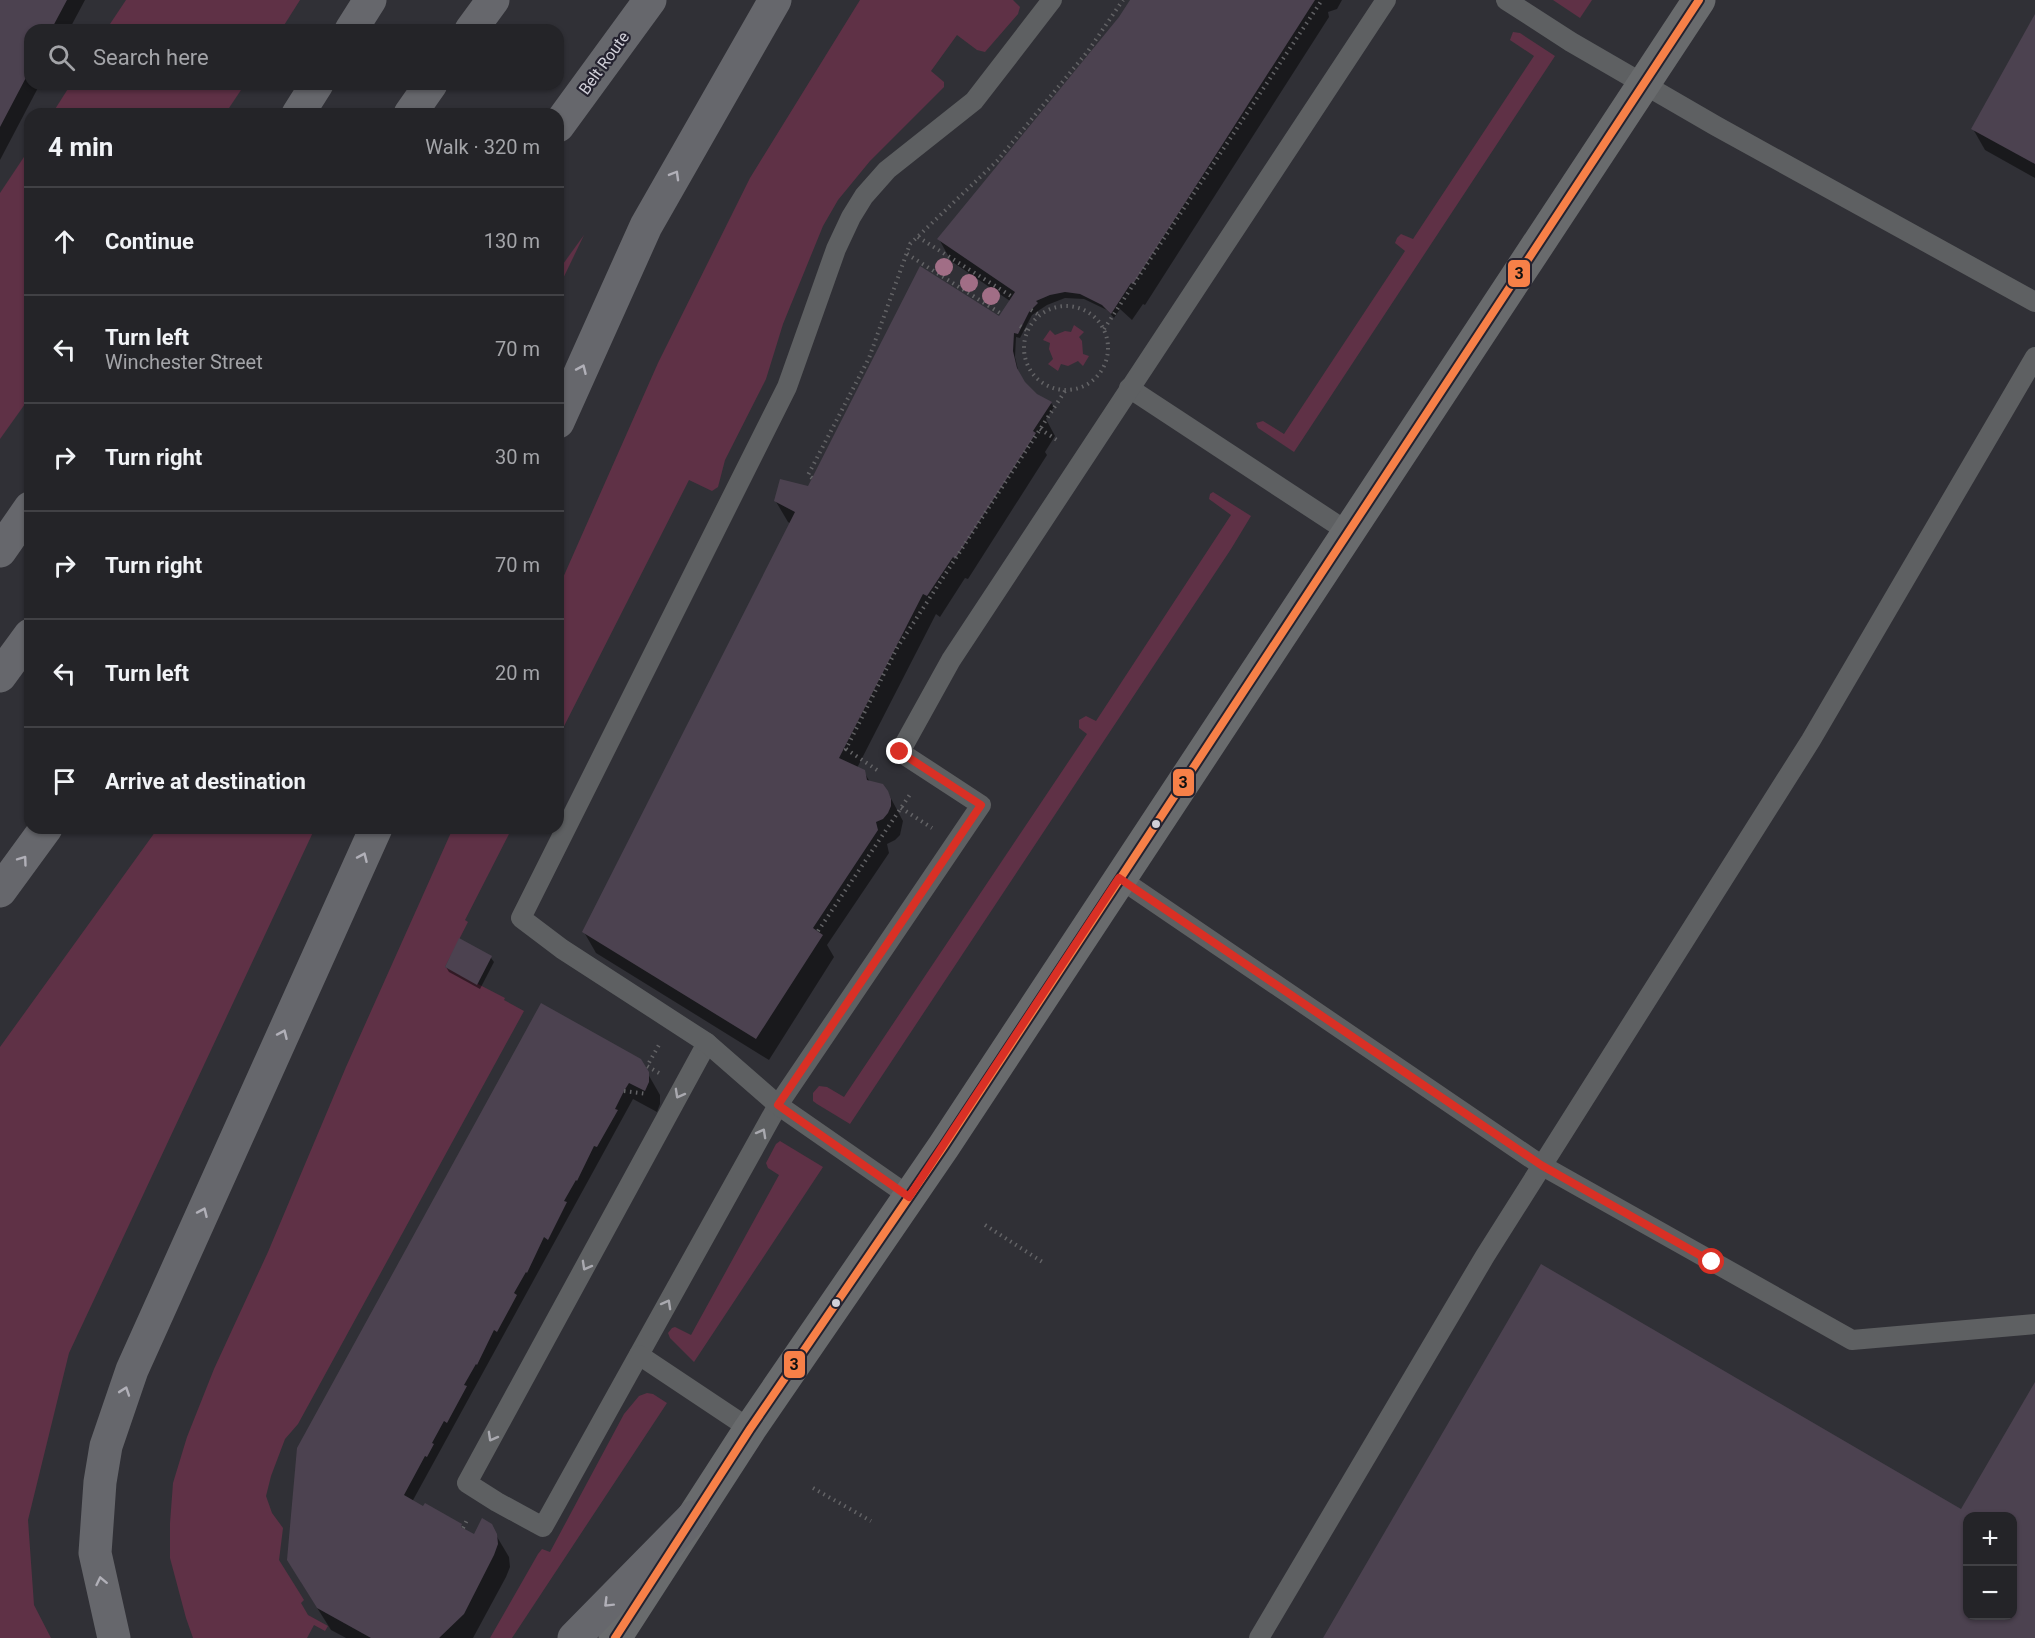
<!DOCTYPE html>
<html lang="en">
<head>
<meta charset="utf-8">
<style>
	body { margin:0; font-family:Roboto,sans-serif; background:#2c2c30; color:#f1f3f6 }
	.controls { position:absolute; right:18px; bottom:18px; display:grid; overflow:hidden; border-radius:12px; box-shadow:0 2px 4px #0004 }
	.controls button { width:54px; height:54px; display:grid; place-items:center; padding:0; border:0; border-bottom:2px solid #414145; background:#242428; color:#f1f3f6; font:30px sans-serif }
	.stop { position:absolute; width:18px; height:18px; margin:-14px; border:4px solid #d93025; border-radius:50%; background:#fff }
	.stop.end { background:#d93025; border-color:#fff; box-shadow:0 2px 6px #0008 }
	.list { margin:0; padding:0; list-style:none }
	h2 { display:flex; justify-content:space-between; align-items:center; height:78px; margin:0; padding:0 24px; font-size:26px }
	h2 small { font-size:20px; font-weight:400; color:#a3a4a8 }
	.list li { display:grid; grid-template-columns:39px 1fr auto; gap:18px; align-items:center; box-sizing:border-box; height:108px; padding:0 24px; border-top:2px solid #414145 }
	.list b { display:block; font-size:22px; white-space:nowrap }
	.list p { margin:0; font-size:20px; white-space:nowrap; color:#a3a4a8 }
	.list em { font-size:20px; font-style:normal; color:#a3a4a8 }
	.icon { flex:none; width:33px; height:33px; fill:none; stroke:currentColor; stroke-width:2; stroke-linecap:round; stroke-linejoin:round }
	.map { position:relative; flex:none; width:2035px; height:1638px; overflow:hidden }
	.search { position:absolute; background:#242428; box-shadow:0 2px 4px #0004; left:24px; top:24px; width:540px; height:66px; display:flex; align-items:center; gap:15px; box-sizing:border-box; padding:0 21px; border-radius:18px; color:#a3a4a8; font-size:22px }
	.panel { position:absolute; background:#242428; box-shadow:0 2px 4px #0004; left:24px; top:108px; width:540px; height:726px; border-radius:18px }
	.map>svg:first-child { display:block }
	.green { fill:#5f3146 }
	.shadow { fill:#0007; fill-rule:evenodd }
	.building { fill:#4c4250; fill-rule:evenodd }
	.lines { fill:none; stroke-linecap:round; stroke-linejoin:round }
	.path { stroke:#636366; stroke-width:4; stroke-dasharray:1.5 4.5; stroke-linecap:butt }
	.service { stroke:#5e6062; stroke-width:20 }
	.primary { stroke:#696b6d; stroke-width:33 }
	.motorway { stroke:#66676c; stroke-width:33 }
	.bus-1-casing { stroke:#24222f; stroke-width:12 }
	.bus-1 { stroke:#f78048; stroke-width:8 }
	.tree { fill:#a16e86 }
	.oneway { stroke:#b1b0b8 }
	.oneway2 { stroke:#a9a9af }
	.route { stroke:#d93025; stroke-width:8 }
	.bus-dot { fill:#d1d0d9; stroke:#24222f; stroke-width:2 }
	.labels { text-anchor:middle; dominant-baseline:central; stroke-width:4.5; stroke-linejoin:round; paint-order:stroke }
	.street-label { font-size:16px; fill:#d1d0d9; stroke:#24222f }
	.line-badge { stroke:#24222f; stroke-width:2 }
	.pale-badge-label { font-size:16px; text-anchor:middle; font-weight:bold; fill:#111 }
</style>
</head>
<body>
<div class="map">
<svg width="2035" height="1638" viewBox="0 0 2035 1638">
	<rect width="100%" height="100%" fill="#303036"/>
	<!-- green -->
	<g class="green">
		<path d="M126,0H300L281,30H106Z"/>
		<path d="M860,0H1013L1020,7L1018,14L985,52L977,50L957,35L931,71L944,82V87L870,161L838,200L823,226L783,324L766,379L725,460L718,487L712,491L689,480L558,738V589L658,363L750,178Z"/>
		<path d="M1553,0H1592L1580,18Z"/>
		<path d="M1513,32L1520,33L1555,56L1294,452L1258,428L1256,423L1263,421L1284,434L1405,251L1395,243L1397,238L1401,234L1413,239L1534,56L1510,40Z"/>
		<path d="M71,84H245L225,114H52Z"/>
		<path d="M30,148V397L0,439V193Z"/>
		<path d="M584,235L558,289V271Z"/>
		<path d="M1074,325L1084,332L1079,337L1082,341L1083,354L1089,356L1083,366L1078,361L1068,366L1061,364L1058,371L1048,364L1053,359L1049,349L1050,343L1043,340L1050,330L1055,335L1065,331L1071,332Z"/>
		<path d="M1213,492L1251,516L1231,549L850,1124L817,1104L813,1101V1093L819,1086L827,1087L844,1097L1087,734L1079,728V720L1086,716L1096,721L1231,515L1209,499L1210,494Z"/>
		<path d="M158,828H315L69,1353L28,1520L34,1605L51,1638H0V1047Z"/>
		<path d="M453,828H512L465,920L468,922L445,967L505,998L504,1000L524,1011L298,1424L285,1439L271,1476L266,1496L272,1513L283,1528L279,1560L304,1600L301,1603L308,1615L328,1626L325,1631L314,1625L307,1638H193L186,1618L170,1558V1523L173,1483L187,1437L214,1369L268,1252L346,1067Z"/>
		<path d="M780,1141L823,1167L694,1362L670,1338L668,1333L672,1328L675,1327L691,1335L779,1175L768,1168L766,1163L776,1144Z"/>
		<path d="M647,1393L653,1394L667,1403L512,1638H490L538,1554L542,1549L550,1552L624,1414L639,1396Z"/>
	</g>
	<!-- shadow -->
	<g class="shadow">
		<path d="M0,0H85L69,30H30V84H40L0,160Z"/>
		<path d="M1132,0H1342L1337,9L1328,12L1329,17L1145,305L1143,304L1132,320L1120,309L1114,318L1107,310L1084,299L1065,298L1047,305L1032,315L1020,338L1016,337L1015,357L1019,374L1024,383L1036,395L1051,403L1054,407L1046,419L1055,436L1045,452L1047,455L968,579L965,578L940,617L936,614L857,768L864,772L870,782L887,791L903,821L900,835L895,840L887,844L889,853L827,945L834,957L769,1060L596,953L584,932L791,524L788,522L775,500L809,488L1004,321L1010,301L951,261L939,239L1120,18Z"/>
		<path d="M2035,17V178L1985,150L1973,129Z"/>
		<path d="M460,940L491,958L494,962L480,989L449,972L446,967Z"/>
		<path d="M640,1060L660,1095V1104L657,1112L633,1099L412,1502L461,1525L464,1530L473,1535L490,1525L509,1557L510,1567L506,1577L473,1638H346L331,1630L301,1582Z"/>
		<path d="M2035,1385V1638H1325L1962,1511ZM1968,1516H2012V1616H1968Z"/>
	</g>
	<!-- building -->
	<g class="building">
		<path d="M0,0H67L51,30H30V70L0,127Z"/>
		<path d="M1130,0H1315L1133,284L1131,283L1111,314L1102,305L1080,294L1065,292L1050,295L1036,301L1038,303L1029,312L1018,334L1014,333L1013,351L1017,368L1025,382L1037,394L1052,402L1033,431L1036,433L955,559L953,557L927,596L923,594L839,758L865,770L867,780L883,784L888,791L891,799V806L888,813L883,819L876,822L878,830L813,928L823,935L756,1039L582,932L795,512L774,501L780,479L808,486L920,266L999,316L1015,292L937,239L1119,17Z"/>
		<path d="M2035,14V164L1971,129Z"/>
		<path d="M459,938L492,956L477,985L445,967Z"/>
		<path d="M541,1003L641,1059L649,1072V1082L645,1091L629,1083L624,1091L615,1109L618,1110L597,1147L594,1146L577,1181L576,1180L564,1201L567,1202L548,1240L544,1237L527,1273L526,1272L514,1293L517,1295L497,1332L494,1330L477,1365L476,1364L464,1385L467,1386L447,1423L444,1421L432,1443L434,1444L427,1457L425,1456L404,1495L423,1506L425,1503L462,1524L461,1527L474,1534L482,1518L492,1524L497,1534L498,1544L494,1555L464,1614L439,1638H371L317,1608L287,1560L297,1448Z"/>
		<path d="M1541,1264L1961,1509L2035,1382V1638H1323ZM1968,1516H2012V1616H1968Z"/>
	</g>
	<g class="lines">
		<!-- path -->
		<g class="path">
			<path d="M918,237L1011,296"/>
			<path d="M907,254L1000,313"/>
			<circle cx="1066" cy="348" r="42"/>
			<path d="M1031,310L1039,315"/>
			<path d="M1020,326L1028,331"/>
			<path d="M1104,329L1322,0"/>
			<path d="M1040,429L1060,442"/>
			<path d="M812,478L808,475L869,358L910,244L997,161L1088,51L1123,0"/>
			<path d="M877,770L846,749L897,648L1065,391"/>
			<path d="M901,808L932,828"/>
			<path d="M818,931L911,793"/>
			<path d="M659,1073L647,1066L659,1045"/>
			<path d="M624,1091L647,1094"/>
			<path d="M985,1225L1044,1263"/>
			<path d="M813,1488L871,1521"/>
			<path d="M463,1528L468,1518"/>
		</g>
		<!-- service -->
		<g class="service">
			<path d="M1506,0L1571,42L1716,126L2035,302"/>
			<path d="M1129,388L1348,532"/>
			<path d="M1119,878L1541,1165L1852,1340L2035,1324"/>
			<path d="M707,1043L467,1483L497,1502L543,1527L778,1105L981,805L900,752L951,660L1386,0"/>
			<path d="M909,1196L778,1105L707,1043L562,949L521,918L787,387L836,249L851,217L864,196L887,170L974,101L1052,0"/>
			<path d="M639,1355L750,1429"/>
			<path d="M1259,1638L1485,1256L1811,740L2035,357"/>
		</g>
		<!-- primary -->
		<path class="primary" d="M615,1638L750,1429L944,1146L1699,0"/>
		<!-- motorway -->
		<g class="motorway">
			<path d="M351,30L370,0"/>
			<path d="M471,30L493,0"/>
			<path d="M298,114L317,84"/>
			<path d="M410,114L431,84"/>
			<path d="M558,126L650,0"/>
			<path d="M558,422L646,226L775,0"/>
			<path d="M0,551L30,508"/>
			<path d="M0,676L30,635"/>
			<path d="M0,891L46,828"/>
			<path d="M114,1638L95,1553L100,1482L106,1446L132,1370L376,828"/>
			<path d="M574,1638L693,1517"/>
		</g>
		<!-- bus-1 casing -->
		<g class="bus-1-casing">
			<path id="bus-1" d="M615,1638L750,1429L944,1146L1699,0"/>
		</g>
		<!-- bus-1 -->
		<use href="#bus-1" class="bus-1"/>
	</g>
	<!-- trees -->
	<g class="tree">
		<circle cx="944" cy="267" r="9"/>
		<circle cx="969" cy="283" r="9"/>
		<circle cx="991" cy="296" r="9"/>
	</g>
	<!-- one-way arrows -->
	<defs><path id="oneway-chevron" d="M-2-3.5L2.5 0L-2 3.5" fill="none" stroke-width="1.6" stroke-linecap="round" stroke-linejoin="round" transform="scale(1.5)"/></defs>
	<g class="oneway">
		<use href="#oneway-chevron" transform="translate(675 175) rotate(-60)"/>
		<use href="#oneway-chevron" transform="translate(582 369) rotate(-66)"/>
		<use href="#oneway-chevron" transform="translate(363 857) rotate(-66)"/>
		<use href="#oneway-chevron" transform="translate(23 860) rotate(-54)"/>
		<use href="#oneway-chevron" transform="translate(283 1034) rotate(-66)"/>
		<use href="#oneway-chevron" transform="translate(203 1212) rotate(-66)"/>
		<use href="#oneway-chevron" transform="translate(125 1391) rotate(-71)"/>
		<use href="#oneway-chevron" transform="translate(101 1581) rotate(-102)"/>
		<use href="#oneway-chevron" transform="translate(608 1603) rotate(135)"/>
	</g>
	<g class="oneway2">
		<use href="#oneway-chevron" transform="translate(679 1094) rotate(119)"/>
		<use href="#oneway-chevron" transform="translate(762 1133) rotate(-61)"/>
		<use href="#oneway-chevron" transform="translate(586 1266) rotate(119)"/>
		<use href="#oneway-chevron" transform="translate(667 1304) rotate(-61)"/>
		<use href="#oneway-chevron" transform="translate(492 1437) rotate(119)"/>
	</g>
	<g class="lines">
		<!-- route -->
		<path class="route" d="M900,752L981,805L778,1105L909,1197L1119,878L1541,1165L1712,1262"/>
	</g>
	<!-- markers -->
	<g class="bus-dot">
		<circle cx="1156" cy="824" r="5"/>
		<circle cx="836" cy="1303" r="5"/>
	</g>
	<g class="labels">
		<!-- street labels -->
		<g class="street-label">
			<text transform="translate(604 63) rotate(-54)">Belt Route</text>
		</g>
	</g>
	<g class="line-badge">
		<rect x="1507" y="259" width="24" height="29" rx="6" fill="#f78048"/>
		<rect x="1172" y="768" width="23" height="29" rx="6" fill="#f78048"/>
		<rect x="783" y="1350" width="23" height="29" rx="6" fill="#f78048"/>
	</g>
	<g class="pale-badge-label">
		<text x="1519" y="279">3</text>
		<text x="1183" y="788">3</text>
		<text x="794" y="1370">3</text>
	</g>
</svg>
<div class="controls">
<button>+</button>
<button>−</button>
</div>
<div class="stop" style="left:1712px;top:1262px"></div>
<div class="stop end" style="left:900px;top:752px"></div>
<div class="search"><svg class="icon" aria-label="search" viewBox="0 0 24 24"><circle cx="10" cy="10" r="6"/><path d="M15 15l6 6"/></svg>Search here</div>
<section class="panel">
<h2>4 min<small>Walk · 320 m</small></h2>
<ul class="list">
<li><svg class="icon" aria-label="ahead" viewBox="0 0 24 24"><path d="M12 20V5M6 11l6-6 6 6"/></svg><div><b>Continue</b></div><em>130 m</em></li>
<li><svg class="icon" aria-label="left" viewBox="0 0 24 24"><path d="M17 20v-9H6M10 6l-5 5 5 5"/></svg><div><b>Turn left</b><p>Winchester Street</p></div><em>70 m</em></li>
<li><svg class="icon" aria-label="right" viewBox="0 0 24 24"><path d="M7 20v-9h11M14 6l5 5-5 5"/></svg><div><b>Turn right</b></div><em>30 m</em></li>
<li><svg class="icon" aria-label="right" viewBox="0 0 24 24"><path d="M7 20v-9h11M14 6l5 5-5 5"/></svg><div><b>Turn right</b></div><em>70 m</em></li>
<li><svg class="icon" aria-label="left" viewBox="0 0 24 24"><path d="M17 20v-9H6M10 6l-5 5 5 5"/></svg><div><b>Turn left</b></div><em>20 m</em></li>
<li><svg class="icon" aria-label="arrive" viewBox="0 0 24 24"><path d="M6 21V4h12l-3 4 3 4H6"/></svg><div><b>Arrive at destination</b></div></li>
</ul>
</section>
</div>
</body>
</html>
